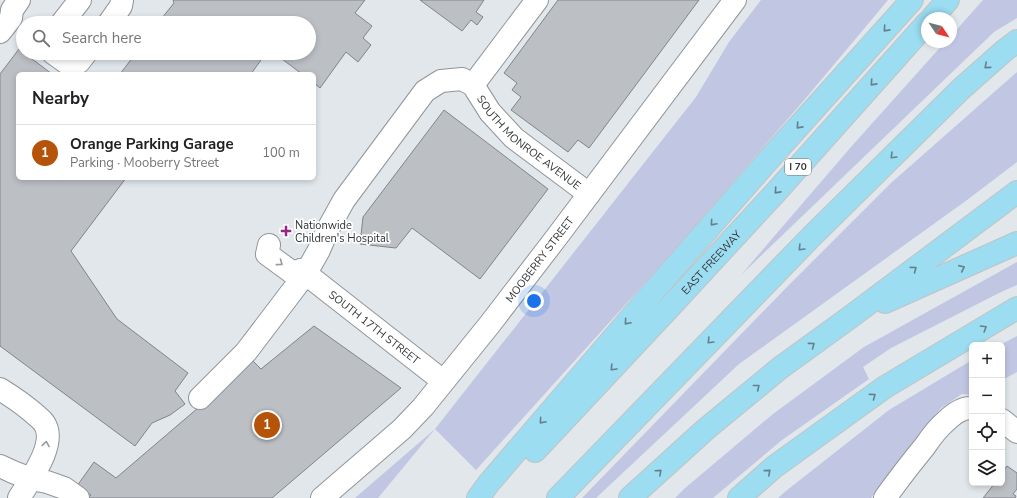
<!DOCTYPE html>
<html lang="en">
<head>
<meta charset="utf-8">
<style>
	body { margin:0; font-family:"Nunito Sans",sans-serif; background:#f6f6f6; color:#202124 }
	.controls { position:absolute; right:12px; bottom:12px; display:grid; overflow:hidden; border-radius:6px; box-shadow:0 2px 6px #0003 }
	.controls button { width:36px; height:36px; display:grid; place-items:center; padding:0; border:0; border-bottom:1px solid #e0e0e0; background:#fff; color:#202124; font:20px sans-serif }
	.compass { position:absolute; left:921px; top:12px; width:36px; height:36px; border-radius:50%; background:#fff; box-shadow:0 2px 6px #0003; rotate:125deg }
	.you { position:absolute; left:534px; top:301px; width:14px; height:14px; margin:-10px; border:3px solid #fff; border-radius:50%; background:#1a73e8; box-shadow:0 0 0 6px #1a73e833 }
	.badge { display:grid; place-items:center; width:26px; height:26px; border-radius:50%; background:#b45309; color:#fff; font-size:13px; font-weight:700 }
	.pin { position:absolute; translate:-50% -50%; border:2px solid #fff; box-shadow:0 1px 4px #0006 }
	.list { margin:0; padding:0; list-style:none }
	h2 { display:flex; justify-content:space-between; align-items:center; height:52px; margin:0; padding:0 16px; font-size:17px }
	h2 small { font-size:13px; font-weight:400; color:#757577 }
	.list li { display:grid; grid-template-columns:26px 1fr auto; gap:12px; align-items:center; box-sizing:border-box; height:56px; padding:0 16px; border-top:1px solid #e0e0e0 }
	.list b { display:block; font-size:15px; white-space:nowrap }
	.list p { margin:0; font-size:13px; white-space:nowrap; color:#757577 }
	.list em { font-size:13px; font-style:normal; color:#757577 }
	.icon { flex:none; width:22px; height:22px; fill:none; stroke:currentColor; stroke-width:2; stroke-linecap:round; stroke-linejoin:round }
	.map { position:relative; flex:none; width:1017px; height:498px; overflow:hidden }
	.search { position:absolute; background:#fff; box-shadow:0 2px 6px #0003; left:16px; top:16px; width:300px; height:44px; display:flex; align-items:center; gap:10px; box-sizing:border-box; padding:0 14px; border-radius:22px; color:#757577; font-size:15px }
	.panel { position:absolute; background:#fff; box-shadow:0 2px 6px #0003; left:16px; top:72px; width:300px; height:108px; border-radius:6px }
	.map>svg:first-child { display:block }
	.green { fill:#c1c6e3 }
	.building { fill:#bcc0c5; stroke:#81858a }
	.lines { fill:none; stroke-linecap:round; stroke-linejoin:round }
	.minor-casing { stroke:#90959a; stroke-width:24 }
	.highway-casing { stroke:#c2c3c3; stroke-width:24 }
	.minor { stroke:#fff; stroke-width:22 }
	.highway { stroke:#9cddf2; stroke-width:22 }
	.oneway { stroke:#63818c }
	.oneway2 { stroke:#9a9a9c }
	.poi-dot { fill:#962584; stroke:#fff; stroke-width:1.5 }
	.labels { text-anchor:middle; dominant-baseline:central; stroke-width:3.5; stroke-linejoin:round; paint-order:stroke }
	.shield { fill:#fff; stroke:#717274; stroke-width:1 }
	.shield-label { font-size:10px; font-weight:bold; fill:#343638 }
	.street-label { font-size:11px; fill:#343638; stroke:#fff }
	.poi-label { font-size:11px; fill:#343638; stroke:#fff; text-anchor:start }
</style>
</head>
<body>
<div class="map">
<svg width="1017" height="498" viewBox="0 0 1017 498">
	<rect width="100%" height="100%" fill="#e1e7eb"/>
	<!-- green -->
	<g class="green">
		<path d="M761,0H888L806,98L663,263L476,470L435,429L378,498H355L435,429L696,97L729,42Z"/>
		<path d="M983,0H1017V18L994,32L741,275L851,147L945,42H951V36Z"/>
		<path d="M1017,72V162L967,200L739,364L596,498H582L785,289L891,183Z"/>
		<path d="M1017,262V285L1001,292L891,348L863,367L869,379L782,440L713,498H675L684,489L773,414L864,347Z"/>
		<path d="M1017,336V372L1002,380V345H1000Z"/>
		<path d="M972,360V395L962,394L941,408L919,434L871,498H778L786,491L889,410Z"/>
	</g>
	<!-- building -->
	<g class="building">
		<path d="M173,0H365L355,13L372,26L363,38L371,45L358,62L346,52L320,88L314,83V74H302L274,53H309V23H158L174,3Z"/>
		<path d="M420,0H484L476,12L483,17L477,25L471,20L462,31Z"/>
		<path d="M558,0H699L589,148L578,140L568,152L511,110L521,97L512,90L517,83L504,73Z"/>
		<path d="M19,49L52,74H18V178H126L71,251L117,319L188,373L175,391L185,404L170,415L152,423L135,446L0,346V74Z"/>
		<path d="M136,53H266L251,74H120Z"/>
		<path d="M444,110L548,189L480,279L412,228L396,248L360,244L363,217Z"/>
		<path d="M314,326L401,388L272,498H88L91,495L77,486L94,462L116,478L253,361L261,369Z"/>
		<path d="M1007,466L1017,473V489L1013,494L1016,496L1015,498H983L995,483H1002V473Z"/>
	</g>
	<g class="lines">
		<!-- minor casing -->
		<g class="minor-casing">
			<g id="minor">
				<path d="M62,23L80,0"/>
				<path d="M109,23L121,6L122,0"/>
				<path d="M0,32L11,18L12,10L19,0"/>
				<path d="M53,53L67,63L79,62L86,53"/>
				<path d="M473,85L537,0"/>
				<path d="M269,245L267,254L293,273L301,270"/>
				<path id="s1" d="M301,270L443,381"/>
				<path d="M0,389C13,397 26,406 37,416C39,418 42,420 44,423C58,443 30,480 19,498"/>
				<path id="s2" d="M200,398L246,352L306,273L319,250L328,229L344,200L425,91L441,81L462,79L473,85L490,112L514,138L589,194"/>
				<path d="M1002,420L1017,432"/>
				<path d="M0,466L13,472L31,479L47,482L64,488L78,498"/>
				<path id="s3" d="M322,498L402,429L423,407L490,324L556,238L735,0"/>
				<path d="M885,498C898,480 911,463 925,446C931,437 937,429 945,422C952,415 962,407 972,408"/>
			</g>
		</g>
		<!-- highway casing -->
		<g class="highway-casing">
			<g id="highway">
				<path d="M932,18L948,0"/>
				<path d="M885,302L1017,243"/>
				<path id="s4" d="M535,451L668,309L776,192L927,23"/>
				<path d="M478,498L489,483L652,293L771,157L912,0"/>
				<path d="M558,498L811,237L961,89L1005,50L1017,41"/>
				<path d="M630,498L706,429L780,368L849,318L1017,192"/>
				<path d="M739,498L774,467L885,387L1017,308"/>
			</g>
		</g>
		<!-- minor -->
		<use href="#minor" class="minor"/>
		<!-- highway -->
		<use href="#highway" class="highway"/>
	</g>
	<!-- one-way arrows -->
	<defs><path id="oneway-chevron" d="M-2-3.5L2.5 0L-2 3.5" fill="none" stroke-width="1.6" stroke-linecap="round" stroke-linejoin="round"/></defs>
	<g class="oneway">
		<use href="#oneway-chevron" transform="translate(886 29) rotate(132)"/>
		<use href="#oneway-chevron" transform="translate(987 66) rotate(139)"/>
		<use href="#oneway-chevron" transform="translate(873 83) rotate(132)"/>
		<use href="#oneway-chevron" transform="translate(799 126) rotate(132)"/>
		<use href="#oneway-chevron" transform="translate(893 156) rotate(135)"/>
		<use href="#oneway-chevron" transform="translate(777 191) rotate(132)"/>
		<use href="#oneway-chevron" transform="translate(713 223) rotate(131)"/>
		<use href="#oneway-chevron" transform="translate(801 248) rotate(134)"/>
		<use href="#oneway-chevron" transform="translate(962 268) rotate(-24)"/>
		<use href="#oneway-chevron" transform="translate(914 269) rotate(-37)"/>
		<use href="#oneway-chevron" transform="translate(627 322) rotate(131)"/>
		<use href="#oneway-chevron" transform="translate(984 328) rotate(-31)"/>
		<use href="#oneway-chevron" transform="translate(710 341) rotate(134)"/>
		<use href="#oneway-chevron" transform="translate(812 345) rotate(-36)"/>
		<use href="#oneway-chevron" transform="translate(613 368) rotate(133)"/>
		<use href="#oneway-chevron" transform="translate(757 387) rotate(-39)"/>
		<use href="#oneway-chevron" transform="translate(873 396) rotate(-36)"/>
		<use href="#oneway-chevron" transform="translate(542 421) rotate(131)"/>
		<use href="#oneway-chevron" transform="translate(659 472) rotate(-42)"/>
		<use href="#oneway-chevron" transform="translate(768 472) rotate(-41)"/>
	</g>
	<g class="oneway2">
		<use href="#oneway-chevron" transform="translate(280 263) rotate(36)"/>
		<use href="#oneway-chevron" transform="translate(46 444) rotate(-81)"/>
	</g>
	<!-- markers -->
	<path class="poi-dot" d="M284 225h4v4h4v4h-4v4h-4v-4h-4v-4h4z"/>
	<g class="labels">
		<!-- shield labels -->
		<rect class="shield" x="785" y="159" width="26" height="16" rx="3"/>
		<g class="shield-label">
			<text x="798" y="167">I 70</text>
		</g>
		<!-- street labels -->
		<g class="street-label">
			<text stroke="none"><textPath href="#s2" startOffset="516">SOUTH MONROE AVENUE</textPath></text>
			<text stroke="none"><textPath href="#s3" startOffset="324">MOOBERRY STREET</textPath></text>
			<text stroke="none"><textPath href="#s4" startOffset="258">EAST FREEWAY</textPath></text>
			<text stroke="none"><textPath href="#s1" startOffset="93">SOUTH 17TH STREET</textPath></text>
		</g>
		<!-- poi labels -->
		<g class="poi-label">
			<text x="295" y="225">Nationwide<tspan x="295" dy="13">Children's Hospital</tspan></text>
		</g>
	</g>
</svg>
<div class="controls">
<button>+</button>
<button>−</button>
<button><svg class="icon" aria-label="locate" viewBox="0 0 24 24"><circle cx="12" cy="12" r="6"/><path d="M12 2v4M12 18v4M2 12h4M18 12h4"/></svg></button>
<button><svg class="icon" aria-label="layers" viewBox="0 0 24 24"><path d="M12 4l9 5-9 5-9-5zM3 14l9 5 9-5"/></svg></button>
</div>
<svg class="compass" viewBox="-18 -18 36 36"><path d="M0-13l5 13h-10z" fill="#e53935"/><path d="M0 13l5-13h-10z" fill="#757577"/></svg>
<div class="you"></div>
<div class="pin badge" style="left:267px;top:425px">1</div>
<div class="search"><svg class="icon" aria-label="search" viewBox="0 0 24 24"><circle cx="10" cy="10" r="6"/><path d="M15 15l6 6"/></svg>Search here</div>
<section class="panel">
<h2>Nearby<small></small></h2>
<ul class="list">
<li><span class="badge">1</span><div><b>Orange Parking Garage</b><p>Parking · Mooberry Street</p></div><em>100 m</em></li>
</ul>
</section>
</div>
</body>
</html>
